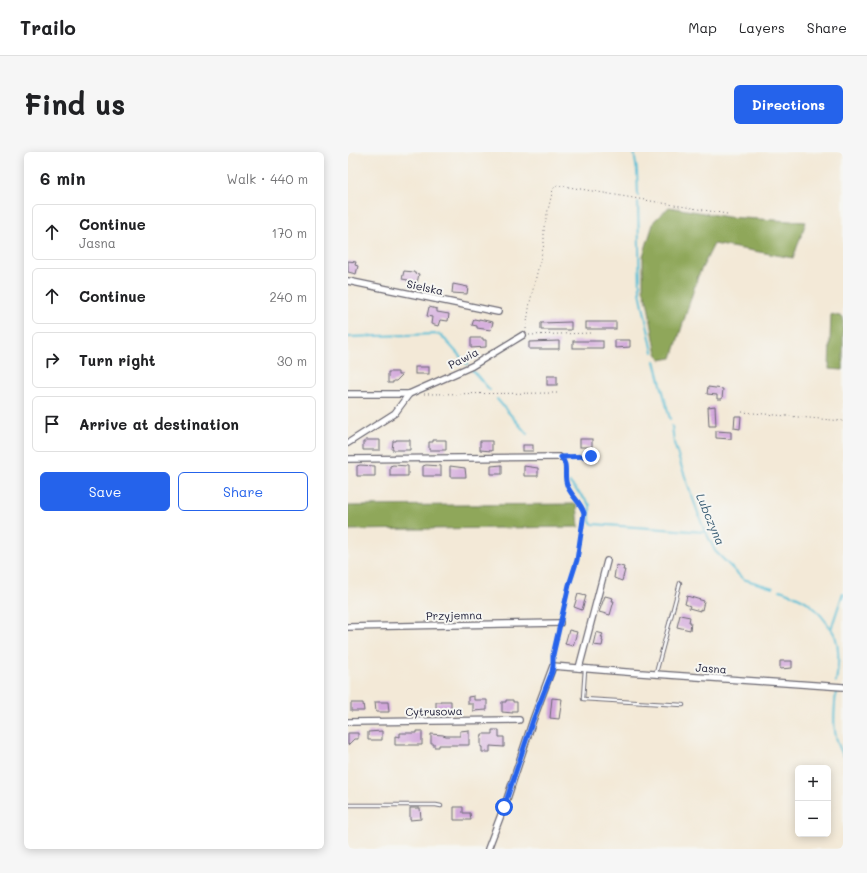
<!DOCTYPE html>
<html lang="en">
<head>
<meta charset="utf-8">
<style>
	body { margin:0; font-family:Mali,sans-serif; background:#f6f6f6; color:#202124 }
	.controls { position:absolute; right:12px; bottom:12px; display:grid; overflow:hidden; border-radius:6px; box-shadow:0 2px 10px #0003 }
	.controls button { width:36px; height:36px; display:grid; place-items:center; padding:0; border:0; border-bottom:1px solid #e0e0e0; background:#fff; color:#202124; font:20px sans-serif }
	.stop { position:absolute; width:12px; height:12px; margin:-9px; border:3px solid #2563eb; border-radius:50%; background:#fff }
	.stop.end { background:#2563eb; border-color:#fff; box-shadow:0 1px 4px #0008 }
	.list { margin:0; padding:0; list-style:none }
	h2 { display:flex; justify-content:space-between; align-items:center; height:52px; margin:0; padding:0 16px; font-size:17px }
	h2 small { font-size:13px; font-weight:400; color:#757577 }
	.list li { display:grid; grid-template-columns:26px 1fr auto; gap:12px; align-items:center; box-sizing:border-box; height:56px; margin:0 8px 8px; padding:0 8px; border:1px solid #e0e0e0; border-radius:6px }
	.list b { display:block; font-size:15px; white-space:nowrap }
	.list p { margin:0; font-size:13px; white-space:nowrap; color:#757577 }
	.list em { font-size:13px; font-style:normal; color:#757577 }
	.actions { display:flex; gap:8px; padding:12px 16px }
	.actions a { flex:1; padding:9px 0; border:1px solid #2563eb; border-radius:6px; text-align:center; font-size:14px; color:#2563eb }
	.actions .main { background:#2563eb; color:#fff }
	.icon { flex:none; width:22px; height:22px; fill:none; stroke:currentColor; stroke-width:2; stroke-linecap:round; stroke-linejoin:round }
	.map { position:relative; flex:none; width:495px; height:697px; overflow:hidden; border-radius:6px }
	header { display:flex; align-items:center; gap:24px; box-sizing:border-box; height:56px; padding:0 20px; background:#fff; border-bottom:1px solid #e0e0e0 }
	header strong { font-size:19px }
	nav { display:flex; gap:22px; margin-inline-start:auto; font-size:14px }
	.intro { display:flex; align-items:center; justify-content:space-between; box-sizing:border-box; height:96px; padding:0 24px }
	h1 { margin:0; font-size:28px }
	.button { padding:10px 18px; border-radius:6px; background:#2563eb; color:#fff; font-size:14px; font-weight:700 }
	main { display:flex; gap:24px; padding:0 24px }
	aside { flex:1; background:#fff; border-radius:6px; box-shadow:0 2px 10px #0003 }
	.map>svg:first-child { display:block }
	.forest { fill:#8fa75a; stroke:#58644a }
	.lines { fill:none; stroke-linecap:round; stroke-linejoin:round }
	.stream { stroke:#58bed6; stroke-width:2 }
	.building { fill:#d2a6db }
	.lane-casing { stroke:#6b6872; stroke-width:4.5 }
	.street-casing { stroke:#6b6872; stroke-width:8 }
	.path { stroke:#6b6872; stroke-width:1; stroke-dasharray:1 3; stroke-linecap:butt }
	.lane { stroke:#fff; stroke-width:2.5 }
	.street { stroke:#fff; stroke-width:5.5 }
	.route { stroke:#2563eb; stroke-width:5 }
	.labels { text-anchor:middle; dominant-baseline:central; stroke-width:4; stroke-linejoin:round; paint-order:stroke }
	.street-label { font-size:11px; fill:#22223b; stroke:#f6f6f2 }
	.water-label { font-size:12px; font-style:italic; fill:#355971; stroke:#f6f6f2 }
</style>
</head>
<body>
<header>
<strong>Trailo</strong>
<nav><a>Map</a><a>Layers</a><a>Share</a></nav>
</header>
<div class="intro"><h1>Find us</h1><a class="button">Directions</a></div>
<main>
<aside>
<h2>6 min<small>Walk · 440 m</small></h2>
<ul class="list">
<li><svg class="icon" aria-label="ahead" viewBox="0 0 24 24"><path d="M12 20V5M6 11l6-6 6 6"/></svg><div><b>Continue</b><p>Jasna</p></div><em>170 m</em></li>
<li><svg class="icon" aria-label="ahead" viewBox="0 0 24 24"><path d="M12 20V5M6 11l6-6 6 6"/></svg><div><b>Continue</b></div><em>240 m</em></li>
<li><svg class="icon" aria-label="right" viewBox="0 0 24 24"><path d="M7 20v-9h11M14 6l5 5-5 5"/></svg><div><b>Turn right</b></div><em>30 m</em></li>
<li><svg class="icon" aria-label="arrive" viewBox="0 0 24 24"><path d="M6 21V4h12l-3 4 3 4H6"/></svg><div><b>Arrive at destination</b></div></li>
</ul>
<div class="actions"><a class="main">Save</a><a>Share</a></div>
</aside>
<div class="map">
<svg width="495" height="697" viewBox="0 0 495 697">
	<rect width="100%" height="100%" fill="#f6f6f2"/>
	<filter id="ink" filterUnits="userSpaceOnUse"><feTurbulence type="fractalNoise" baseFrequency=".025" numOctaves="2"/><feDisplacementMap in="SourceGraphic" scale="8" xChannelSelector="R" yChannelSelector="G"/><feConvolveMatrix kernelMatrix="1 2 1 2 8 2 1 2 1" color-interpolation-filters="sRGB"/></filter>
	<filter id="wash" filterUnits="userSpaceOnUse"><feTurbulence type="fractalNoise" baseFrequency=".012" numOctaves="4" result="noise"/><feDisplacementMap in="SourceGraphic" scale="16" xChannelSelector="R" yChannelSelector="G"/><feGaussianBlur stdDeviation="0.9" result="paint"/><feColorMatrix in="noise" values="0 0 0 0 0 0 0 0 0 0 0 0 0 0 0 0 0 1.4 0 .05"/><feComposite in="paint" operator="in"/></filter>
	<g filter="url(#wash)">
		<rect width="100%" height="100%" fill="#f3e9d7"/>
		<!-- forest -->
		<g class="forest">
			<path d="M321,55L379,65L458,70L445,106L366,92L350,124L324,206L312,208L308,198L300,153L295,137V104L306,69Z"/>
			<path d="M483,162L495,165V218L481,217Z"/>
			<path d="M229,352L231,375L0,378V354Z"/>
		</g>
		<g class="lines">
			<!-- stream -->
			<g class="stream">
				<path d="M286,0L289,19L290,44"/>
				<path d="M290,50L292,140L305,200"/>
				<path d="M0,185L88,182L93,183L119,212"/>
				<path d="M307,209L322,267"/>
				<path d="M124,218L142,238"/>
				<path d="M149,247L179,282"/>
				<path d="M324,274L326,291L334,316L354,372L367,399L395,427L425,436"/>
				<path d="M222,331L242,353V370L245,372L357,380"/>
				<path d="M432,438C457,447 463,450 479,471C482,476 487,481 488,487C492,501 490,516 488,530"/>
				<path d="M483,477L495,441"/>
				<path d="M488,540C486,563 483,581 495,603"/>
			</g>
		</g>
		<g id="blocks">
			<!-- building -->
			<g class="building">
				<path d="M0,109L8,110L7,113L10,114L8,122L0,120Z"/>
				<path d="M56,119L66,120V121L71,122L69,131L60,130V128L54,127Z"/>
				<path d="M105,132L120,135L119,142L104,141Z"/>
				<path d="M81,155L89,157V160L101,162L100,169L92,168L90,174L83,172L84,165L79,164Z"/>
				<path d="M126,167L131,168V167L145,170L143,178L129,176V174L124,173Z"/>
				<path d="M223,170V178H193V171Z"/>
				<rect x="238" y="170" width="30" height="7"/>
				<path d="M123,186H135V188H138V195L123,196Z"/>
				<path d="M267,188H282V195L267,196Z"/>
				<path d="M211,189V197H181V190Z"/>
				<rect x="225" y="189" width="30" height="7"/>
				<rect x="67" y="215" width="14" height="7"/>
				<path d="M40,220H50V223H54L48,229H45V231H40Z"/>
				<rect x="199" y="224" width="10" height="9"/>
				<path d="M360,235L375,237L374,247H369V243L359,242Z"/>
				<path d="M367,254L368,274H361L360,255Z"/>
				<path d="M387,264H393L392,277L386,276Z"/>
				<path d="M368,279L383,280V287L368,286Z"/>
				<rect x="232" y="287" width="12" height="8"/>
				<path d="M17,288H32V298H15V290H18Z"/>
				<path d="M48,288H62V298H44L45,289H48Z"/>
				<path d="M85,288H98V298H81V290H85Z"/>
				<path d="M132,289H144V299L132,298Z"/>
				<rect x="175" y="293" width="10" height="6"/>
				<path d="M12,313L27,314V324H9V314Z"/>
				<path d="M45,313L60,314V324H42V314Z"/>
				<path d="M78,313L93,314V324H75V314Z"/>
				<path d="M154,313V322H143V314Z"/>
				<path d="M102,314L117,316L118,325H102Z"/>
				<path d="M176,314L190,316V324H176Z"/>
				<path d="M268,413L276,415L275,418H277L274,429L266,426Z"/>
				<path d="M230,442L238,444L234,458L226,455Z"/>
				<path d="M257,444L265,446L264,449H266L262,463L251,460Z"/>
				<path d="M339,444L356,449L354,458L352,457V459L341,456L342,454L337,452Z"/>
				<path d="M332,463L342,465L341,470H343L342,478L329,475Z"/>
				<path d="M221,478L229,480L225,494L217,492Z"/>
				<path d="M248,480L255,482L253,485H255L254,489H255L254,494L245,493Z"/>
				<path d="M432,509H444V516L432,517Z"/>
				<path d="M126,544V548H139V558L125,559V552H120V545Z"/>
				<path d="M204,546L214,547L211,567L202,566Z"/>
				<path d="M158,548H165V550H169V559H165V561L154,560V550H158Z"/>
				<path d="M92,549H103V559H92V557H88V550H92Z"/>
				<path d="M27,550H40L41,560H28Z"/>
				<path d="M3,551H15L16,559H3Z"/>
				<path d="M121,578V593H91V595H86V592H83V582L95,583L98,584H112V579Z"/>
				<path d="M144,578H151V585H156V595L142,594V600H134V595H133V585H134V582H144Z"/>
				<path d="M34,579V588H20V580Z"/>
				<path d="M69,579H74V593H47V584L52,585V581H69Z"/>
				<path d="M0,581H10V587H6L0,593Z"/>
				<path d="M106,655H115V661H122L123,668H106Z"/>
				<path d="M62,656H72L73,667L62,668Z"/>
			</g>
		</g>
	</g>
	<g filter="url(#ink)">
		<use href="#blocks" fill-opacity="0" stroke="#6b6872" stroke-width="1"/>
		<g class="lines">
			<!-- lane casing -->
			<g class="lane-casing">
				<g id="lane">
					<path d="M237,517L235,547L335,553"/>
					<path d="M308,521L332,431"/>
					<path d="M0,653H88L93,654"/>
				</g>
			</g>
			<!-- street casing -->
			<g class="street-casing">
				<g id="street">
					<path d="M0,129L150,160"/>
					<path d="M0,242H61L124,214L175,183"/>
					<path d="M0,291L47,261L61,242"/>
					<path d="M0,307L211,305"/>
					<path d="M0,475L212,471"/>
					<path d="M231,516L259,409"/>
					<path d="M0,570L171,568"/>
					<path d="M140,697L159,647L185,568L205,514L278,520L495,535"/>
				</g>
			</g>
			<!-- path -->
			<g class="path">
				<path d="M178,177L182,150L196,92V75L205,37L209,33L379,62"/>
				<path d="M181,183L243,181"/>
				<path d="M76,242L209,241"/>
				<path d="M394,260L495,269"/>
				<path d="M217,305L243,304"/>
				<path d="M213,466C221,431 234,397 236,361C233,350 222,344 219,333C216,325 221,315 215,308"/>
				<path d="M205,509V503L211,477"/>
			</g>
			<!-- lane -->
			<use href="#lane" class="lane"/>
			<!-- street -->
			<use href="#street" class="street"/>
		</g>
	</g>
	<g class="lines" filter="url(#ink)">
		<!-- route -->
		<path class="route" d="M156,655L185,568L204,520L205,514V503L221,433L229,408L236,361C233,350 222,343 219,333C215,323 221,313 213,305L243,304"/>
	</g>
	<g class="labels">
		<!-- street labels -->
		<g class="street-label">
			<text transform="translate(77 135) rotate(12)">Sielska</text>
			<text transform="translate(115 206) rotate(-27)">Pawia</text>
			<text transform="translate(106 463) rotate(-1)">Przyjemna</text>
			<text transform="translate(363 516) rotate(4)">Jasna</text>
			<text transform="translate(86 559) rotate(-1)">Cytrusowa</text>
		</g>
		<!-- water labels -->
		<g class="water-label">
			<text transform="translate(363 367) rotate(67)">Lubczyna</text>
		</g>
	</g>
</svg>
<div class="controls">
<button>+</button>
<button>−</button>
</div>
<div class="stop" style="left:156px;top:655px"></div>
<div class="stop end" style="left:243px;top:304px"></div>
</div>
</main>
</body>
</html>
